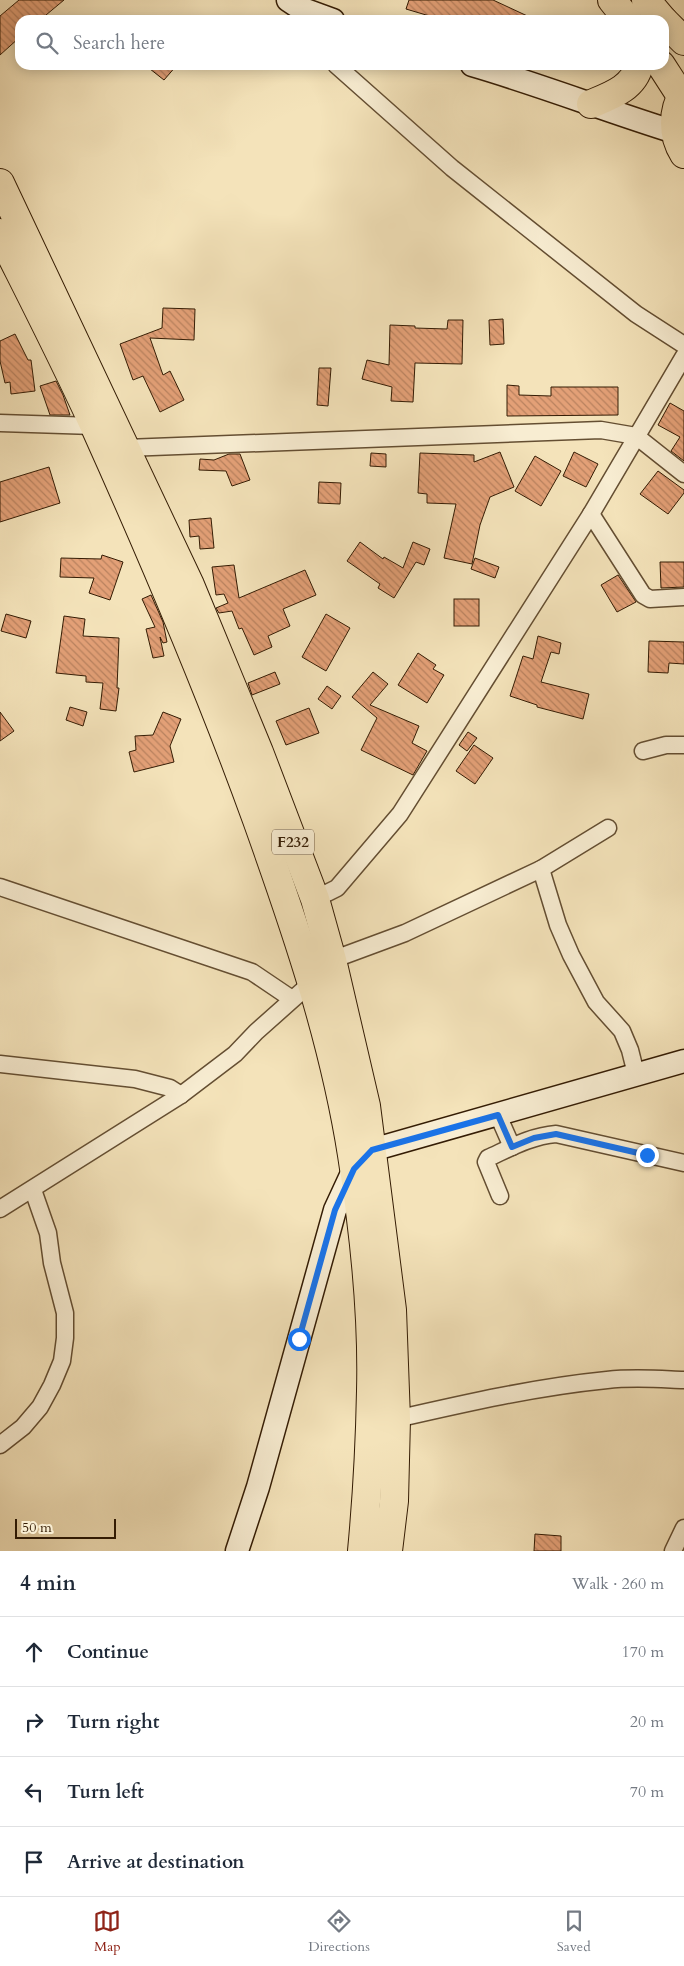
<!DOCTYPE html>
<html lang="en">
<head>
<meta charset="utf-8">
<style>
	body { margin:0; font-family:Cardo,serif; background:#f2f2f3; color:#1f2937 }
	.scale { position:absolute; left:15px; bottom:12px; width:101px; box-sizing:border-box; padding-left:5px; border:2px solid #341c04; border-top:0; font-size:14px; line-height:18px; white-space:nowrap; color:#341c04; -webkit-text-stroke:4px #f8edd2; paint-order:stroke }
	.stop { position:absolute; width:15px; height:15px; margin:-11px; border:4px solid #1a73e8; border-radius:50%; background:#fff }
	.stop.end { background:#1a73e8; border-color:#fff; box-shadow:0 1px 5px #0008 }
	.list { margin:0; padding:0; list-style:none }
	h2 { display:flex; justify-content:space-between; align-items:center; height:65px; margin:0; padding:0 20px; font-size:21px }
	h2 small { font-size:16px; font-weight:400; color:#747a83 }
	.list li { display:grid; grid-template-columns:32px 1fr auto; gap:15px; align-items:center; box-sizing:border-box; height:70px; padding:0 20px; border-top:1px solid #e0e1e3 }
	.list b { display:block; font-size:19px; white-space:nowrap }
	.list em { font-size:16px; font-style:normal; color:#747a83 }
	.icon { flex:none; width:28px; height:28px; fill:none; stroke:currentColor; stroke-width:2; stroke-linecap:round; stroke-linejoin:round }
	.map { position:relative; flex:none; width:684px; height:1551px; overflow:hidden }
	.search { position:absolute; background:#fff; box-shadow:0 2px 12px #0003; left:15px; right:15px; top:15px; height:55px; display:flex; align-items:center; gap:12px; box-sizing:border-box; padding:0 18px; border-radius:15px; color:#747a83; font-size:19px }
	.sheet { height:345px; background:#fff }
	nav { display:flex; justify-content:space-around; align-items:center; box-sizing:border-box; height:70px; border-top:1px solid #e0e1e3; background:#fff; font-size:14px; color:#747a83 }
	nav a { display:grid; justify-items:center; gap:2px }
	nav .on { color:#8f2418 }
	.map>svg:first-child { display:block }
	.building { fill:url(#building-back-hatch); stroke:#341c04 }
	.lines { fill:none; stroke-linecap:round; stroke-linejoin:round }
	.street-casing { stroke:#644e32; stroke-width:19 }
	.secondary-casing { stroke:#341c04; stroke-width:25 }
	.highway-casing { stroke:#341c04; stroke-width:30 }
	.street { stroke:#f8edd2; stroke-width:16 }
	.secondary { stroke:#f8edd2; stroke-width:22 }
	.highway { stroke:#f4e3ba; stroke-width:28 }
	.route { stroke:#1a73e8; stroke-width:6 }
	.labels { text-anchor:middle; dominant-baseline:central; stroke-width:4; stroke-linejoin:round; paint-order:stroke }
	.shield { fill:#f8edd2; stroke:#6f5b42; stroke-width:1 }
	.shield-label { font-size:15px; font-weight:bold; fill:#341c04 }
</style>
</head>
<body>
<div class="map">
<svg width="684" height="1551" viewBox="0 0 684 1551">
	<defs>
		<pattern id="building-back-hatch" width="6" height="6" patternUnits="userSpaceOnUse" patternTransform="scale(1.25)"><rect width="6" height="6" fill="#e3a077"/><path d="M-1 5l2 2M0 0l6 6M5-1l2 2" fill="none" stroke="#b9825f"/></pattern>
	</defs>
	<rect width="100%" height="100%" fill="#f4e3ba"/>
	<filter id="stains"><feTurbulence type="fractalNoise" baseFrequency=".004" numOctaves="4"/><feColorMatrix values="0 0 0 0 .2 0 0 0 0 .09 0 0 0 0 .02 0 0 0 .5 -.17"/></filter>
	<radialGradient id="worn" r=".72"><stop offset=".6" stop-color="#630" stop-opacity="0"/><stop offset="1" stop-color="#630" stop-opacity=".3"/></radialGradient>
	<!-- building -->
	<g class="building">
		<path d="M19,0H64L40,20H20V37L0,55V16Z"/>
		<path d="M409,0H493L536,20H443L406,9Z"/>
		<path d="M145,65H177L164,80Z"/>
		<path d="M163,308L195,309L194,340L150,338L163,375L170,371L184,400L160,412L143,376L133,380L120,344L162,328Z"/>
		<path d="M503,319L504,344L490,345L489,320Z"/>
		<path d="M448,320H463L462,364L415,363L413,402L391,401L392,387L362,379L367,360L389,365L390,325L415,326V328L447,329Z"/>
		<path d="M15,334L28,360H31L35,391L11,394L10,382L5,383L0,361V341Z"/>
		<path d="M319,368H331L328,406L317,405Z"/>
		<path d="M56,381L63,395L70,415H50L40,386Z"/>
		<path d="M507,385L519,386V395L551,396V387H618V415L507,416Z"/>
		<path d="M670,403L684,411V461L671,451L680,437L658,425Z"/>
		<path d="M500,452L514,487L490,497L480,525L472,564L444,558L456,504L427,503V494L418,493L420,453L474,455V462Z"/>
		<path d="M574,452L598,464L586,487L563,476Z"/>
		<path d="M371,453L386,454V467L370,466Z"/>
		<path d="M229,454H240L250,480L232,486L226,471L199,470L200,459L214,460Z"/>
		<path d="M535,456L561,471L541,506L515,491Z"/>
		<path d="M49,467L60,503L0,522V482Z"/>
		<path d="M658,471L684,490V493L668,514L640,494Z"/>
		<path d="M319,482L341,483L340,504L318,503Z"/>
		<path d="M211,518L214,548L200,549L199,536L190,537L189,520Z"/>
		<path d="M360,542L383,559L384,557L403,568L413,542L430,549L424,565L416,562L394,598L378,588L380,584L347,561Z"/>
		<path d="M102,555L123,562L110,600L89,593L94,578L60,577L61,558L101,559Z"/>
		<path d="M475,558L499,567L495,578L471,569Z"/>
		<path d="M660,562H684V587L661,588Z"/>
		<path d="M234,565L239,598L305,570L316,595L283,609L290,626L268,636L272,647L254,655L242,628L239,629L232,611L219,613L216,608L228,603L224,594L216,595L212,567Z"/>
		<path d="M618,575L636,602L617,612L601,585Z"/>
		<path d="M151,595L163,622L167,642L163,643L160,637L164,656L153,658L146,629L155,627L142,599Z"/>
		<rect x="454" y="599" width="25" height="27"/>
		<path d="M6,614L31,621L26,638L1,631Z"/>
		<path d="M326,614L350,628L326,671L302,657Z"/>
		<path d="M64,616L85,619L83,636L119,638L117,688H119L116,711L100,709L103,683L86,682V676L56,673Z"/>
		<path d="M538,636L561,643L559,654L551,652L541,682L589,694L583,719L537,707V705L510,696L523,656L533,659Z"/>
		<path d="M649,641L684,642V664L669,663L668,673L648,672Z"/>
		<path d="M418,653L436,665L433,669L444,675L427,703L398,685Z"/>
		<path d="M275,672L280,684L252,695L248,683Z"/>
		<path d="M373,672L388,684L370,705L419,726L412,743L427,751L413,775L361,750L377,718L352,697Z"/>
		<path d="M327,686L341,696L332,709L318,699Z"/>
		<path d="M70,707L87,712L83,726L66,720Z"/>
		<path d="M309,708L319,733L286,745L276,721Z"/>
		<path d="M0,712L14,731L0,741Z"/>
		<path d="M163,712L181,719L170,746L174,762L134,772L129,752L136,750L135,736L153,735Z"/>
		<path d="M468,732L477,738L467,751L459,745Z"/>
		<path d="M474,745L493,758L475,784L456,771Z"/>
		<path d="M535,1534L561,1536V1551H534Z"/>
	</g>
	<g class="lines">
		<!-- street casing -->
		<g class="street-casing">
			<g id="street">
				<path d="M336,65L452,168L636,314L684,345"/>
				<path d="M0,423L94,426"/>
				<path d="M126,448L601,430L636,436L684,474"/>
				<path d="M591,514L643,595L650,599L684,597"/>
				<path d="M643,751L666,745H684"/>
				<path d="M541,869L558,925L571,955L596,1002L622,1031L630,1050L636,1074"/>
				<path d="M0,887L252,972L292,999"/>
				<path d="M315,899L337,888L400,814L591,514L684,356"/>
				<path d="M332,960L405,933L541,869L608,828"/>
				<path d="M0,1064L135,1079L170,1088L181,1095"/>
				<path d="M498,1115L512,1147"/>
				<path d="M500,1196L486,1162L488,1158C510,1148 531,1136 556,1134L684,1163"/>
				<path d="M0,1209L181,1095L235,1054L256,1032L311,983"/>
				<path d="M396,1419C466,1403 536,1387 607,1380C633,1377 658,1379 684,1380"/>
				<path d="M0,1445L23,1427L40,1407L52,1385L62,1361L65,1338V1313L52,1263L48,1233L33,1190"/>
				<path d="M673,1551L684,1528"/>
			</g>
		</g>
		<!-- secondary casing -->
		<g class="secondary-casing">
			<g id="secondary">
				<path d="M288,0L300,8L333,20"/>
				<path d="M472,65C541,85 607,111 675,132"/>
				<path d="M237,1551L258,1487L335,1210L354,1169L372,1150L684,1061"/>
			</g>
		</g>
		<!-- highway casing -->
		<g class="highway-casing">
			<g id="highway">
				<path d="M612,0L628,20"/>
				<path d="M646,0L663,20"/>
				<path d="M664,21L684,41"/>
				<path d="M661,65L681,96"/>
				<path d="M684,92C672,111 672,135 684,154"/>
				<path d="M591,104C610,96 634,88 639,65"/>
				<path d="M0,183L190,585L259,752L315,899L332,960L366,1106L392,1310L396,1419L394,1501L388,1551"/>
				<path d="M0,233C32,297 65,361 95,427C153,556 209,687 257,820C296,929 334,1040 352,1155C364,1231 373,1314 371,1391C370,1444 367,1498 362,1551"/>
			</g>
		</g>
		<!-- street -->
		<use href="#street" class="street"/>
		<!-- secondary -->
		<use href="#secondary" class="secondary"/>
		<!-- highway -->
		<use href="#highway" class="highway"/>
	</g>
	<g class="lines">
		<!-- route -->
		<path class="route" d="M299,1339L335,1210L354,1169L372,1150L498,1115L512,1147L534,1138L556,1134L647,1155"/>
	</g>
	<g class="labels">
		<!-- shield labels -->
		<rect class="shield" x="272" y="829.5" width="42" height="25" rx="4"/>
		<g class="shield-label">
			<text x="293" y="842">F232</text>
		</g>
	</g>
	<rect width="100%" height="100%" filter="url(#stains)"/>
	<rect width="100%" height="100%" fill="url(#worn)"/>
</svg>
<div class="scale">50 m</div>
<div class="stop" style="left:299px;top:1339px"></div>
<div class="stop end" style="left:647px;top:1155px"></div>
<div class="search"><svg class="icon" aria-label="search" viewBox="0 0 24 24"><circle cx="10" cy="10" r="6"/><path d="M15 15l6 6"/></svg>Search here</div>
</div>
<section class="sheet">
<h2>4 min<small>Walk · 260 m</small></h2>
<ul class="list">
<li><svg class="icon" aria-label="ahead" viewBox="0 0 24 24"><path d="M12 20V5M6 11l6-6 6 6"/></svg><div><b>Continue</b></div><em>170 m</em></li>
<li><svg class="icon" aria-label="right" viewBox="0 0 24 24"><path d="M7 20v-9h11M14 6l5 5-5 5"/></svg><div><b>Turn right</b></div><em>20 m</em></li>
<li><svg class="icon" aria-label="left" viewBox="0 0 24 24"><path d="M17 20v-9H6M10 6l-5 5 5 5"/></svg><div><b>Turn left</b></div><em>70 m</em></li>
<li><svg class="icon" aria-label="arrive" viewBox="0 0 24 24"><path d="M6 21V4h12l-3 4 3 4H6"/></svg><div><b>Arrive at destination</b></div></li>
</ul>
</section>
<nav>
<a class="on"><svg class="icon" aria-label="map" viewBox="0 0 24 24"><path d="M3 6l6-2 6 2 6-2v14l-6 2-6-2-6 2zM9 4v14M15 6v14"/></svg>Map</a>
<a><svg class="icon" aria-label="directions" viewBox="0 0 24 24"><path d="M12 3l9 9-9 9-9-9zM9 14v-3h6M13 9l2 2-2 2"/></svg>Directions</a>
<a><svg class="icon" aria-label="saved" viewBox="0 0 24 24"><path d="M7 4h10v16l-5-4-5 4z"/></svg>Saved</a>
</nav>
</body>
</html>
